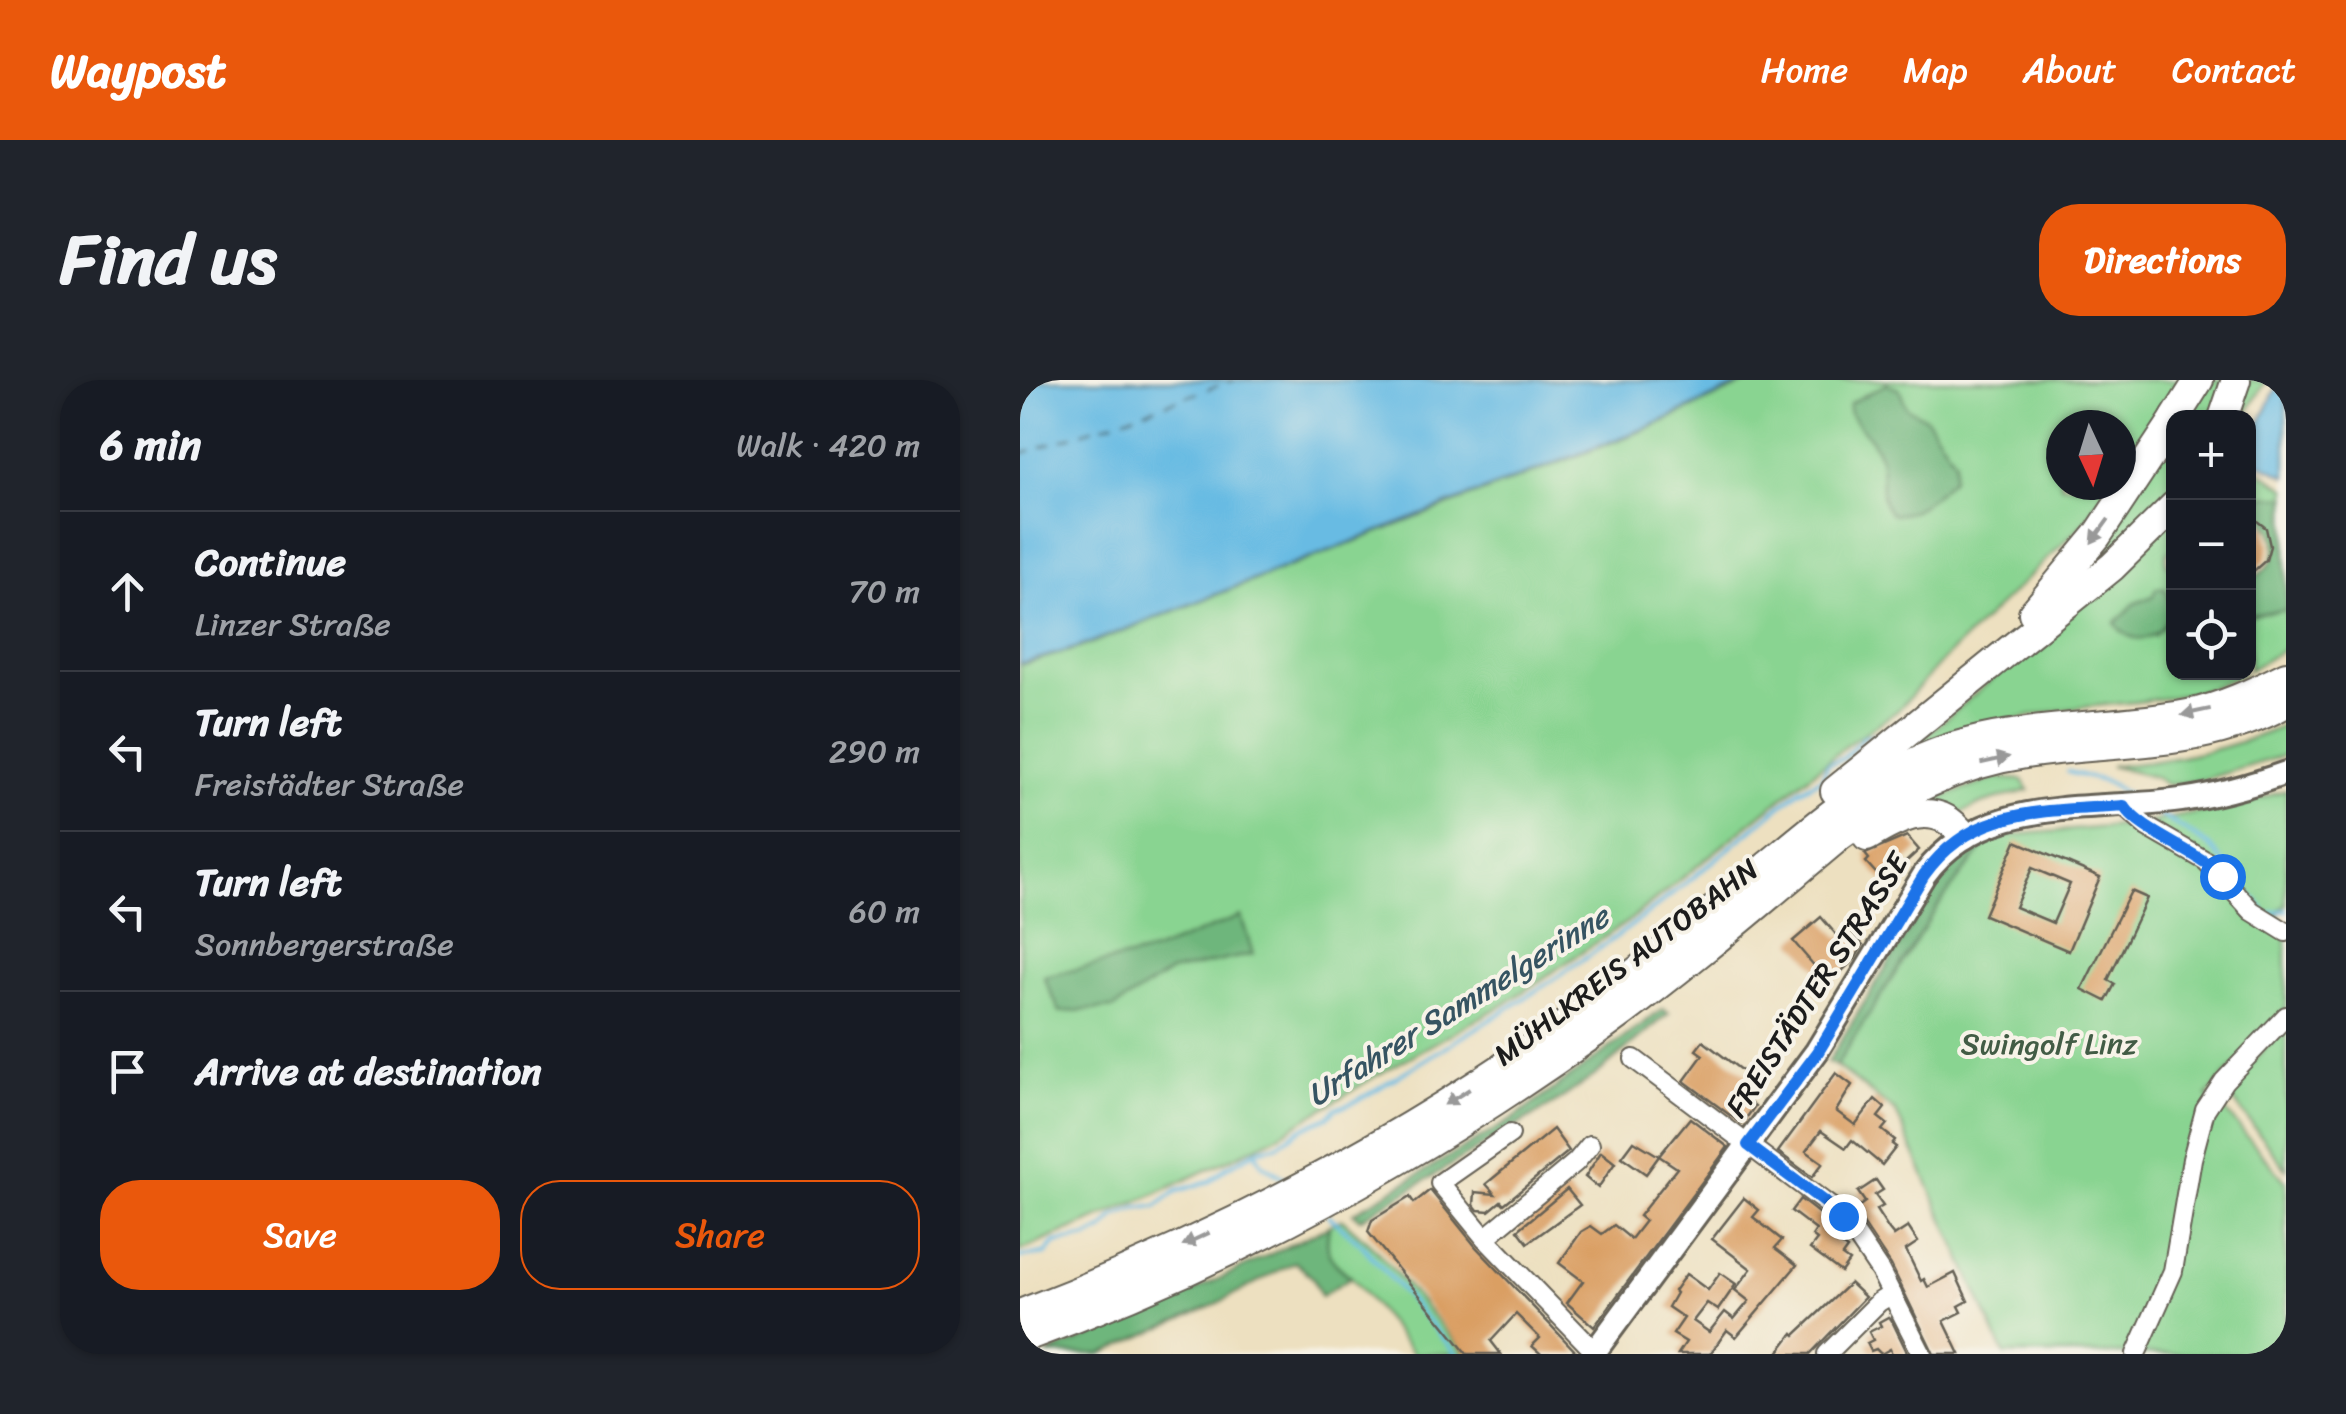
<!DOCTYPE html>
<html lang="en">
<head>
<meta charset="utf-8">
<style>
	body { margin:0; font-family:Sriracha,sans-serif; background:#20242c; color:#f1f3f6 }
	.controls { position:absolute; right:30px; top:30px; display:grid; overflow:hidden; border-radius:20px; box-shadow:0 2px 8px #0004 }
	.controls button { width:90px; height:90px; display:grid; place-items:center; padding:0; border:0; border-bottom:2px solid #363941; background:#171b24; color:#f1f3f6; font:50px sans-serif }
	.compass { position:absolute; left:1026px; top:30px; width:90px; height:90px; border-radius:50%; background:#171b24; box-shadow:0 2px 8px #0004; rotate:176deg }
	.stop { position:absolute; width:30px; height:30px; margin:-22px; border:8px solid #1a73e8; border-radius:50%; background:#fff }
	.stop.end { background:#1a73e8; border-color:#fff; box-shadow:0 2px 10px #0008 }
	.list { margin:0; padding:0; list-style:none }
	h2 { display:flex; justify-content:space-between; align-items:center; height:130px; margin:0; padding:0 40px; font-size:42px }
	h2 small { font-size:32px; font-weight:400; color:#9ea1a6 }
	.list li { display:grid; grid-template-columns:65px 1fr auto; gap:30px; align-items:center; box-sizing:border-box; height:160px; padding:0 40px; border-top:2px solid #363941 }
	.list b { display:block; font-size:38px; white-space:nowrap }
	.list p { margin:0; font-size:32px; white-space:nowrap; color:#9ea1a6 }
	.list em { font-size:32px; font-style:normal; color:#9ea1a6 }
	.actions { display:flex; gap:20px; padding:30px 40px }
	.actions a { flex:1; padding:22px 0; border:2px solid #ea580c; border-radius:40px; text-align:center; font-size:35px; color:#ea580c }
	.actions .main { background:#ea580c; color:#fff }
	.icon { flex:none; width:55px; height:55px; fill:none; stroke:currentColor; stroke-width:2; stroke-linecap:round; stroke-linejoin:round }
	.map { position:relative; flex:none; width:1266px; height:974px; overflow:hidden; border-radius:40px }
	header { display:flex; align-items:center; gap:60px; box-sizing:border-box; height:140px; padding:0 50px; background:#ea580c; color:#fff }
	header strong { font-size:48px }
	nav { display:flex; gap:55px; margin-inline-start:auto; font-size:35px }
	.intro { display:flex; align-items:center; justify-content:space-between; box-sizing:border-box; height:240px; padding:0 60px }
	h1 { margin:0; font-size:70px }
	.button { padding:25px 45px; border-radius:40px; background:#ea580c; color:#fff; font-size:35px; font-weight:700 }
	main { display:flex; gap:60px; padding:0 60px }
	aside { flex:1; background:#171b24; border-radius:40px; box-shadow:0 2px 8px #0004 }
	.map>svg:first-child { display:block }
	.green { fill:#89d491; stroke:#527856; stroke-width:2.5; fill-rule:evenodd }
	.forest { fill:#6eb67b; stroke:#45694c; stroke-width:2.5 }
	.water { fill:#67bbe3; stroke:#426c80; stroke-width:2.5 }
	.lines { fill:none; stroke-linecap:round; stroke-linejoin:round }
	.stream { stroke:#67bbe3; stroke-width:4 }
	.ferry { stroke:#365462; stroke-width:2.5; stroke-dasharray:12 10; stroke-linecap:butt }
	.building { fill:#da9f63; fill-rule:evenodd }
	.minor-casing { stroke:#656155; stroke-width:22 }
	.major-casing { stroke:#656155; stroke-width:28 }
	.highway-casing { stroke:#656155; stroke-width:32 }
	.minor { stroke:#fff; stroke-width:18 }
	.major { stroke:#fff; stroke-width:22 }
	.highway { stroke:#fff; stroke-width:28 }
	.oneway { fill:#999 }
	.route { stroke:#1a73e8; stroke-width:12 }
	.labels { text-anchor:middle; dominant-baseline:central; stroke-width:8; stroke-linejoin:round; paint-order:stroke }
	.street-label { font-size:30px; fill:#1c1c1c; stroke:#f7f3e8 }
	.park-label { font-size:30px; fill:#425c45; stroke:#f7f3e8 }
	.water-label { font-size:32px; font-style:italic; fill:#365462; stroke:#f7f3e8 }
</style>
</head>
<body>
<header>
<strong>Waypost</strong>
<nav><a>Home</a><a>Map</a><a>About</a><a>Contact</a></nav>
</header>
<div class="intro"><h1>Find us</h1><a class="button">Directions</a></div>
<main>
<aside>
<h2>6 min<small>Walk · 420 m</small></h2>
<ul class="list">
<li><svg class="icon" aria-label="ahead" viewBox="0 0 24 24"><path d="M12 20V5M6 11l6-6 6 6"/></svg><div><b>Continue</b><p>Linzer Straße</p></div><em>70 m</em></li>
<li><svg class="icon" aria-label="left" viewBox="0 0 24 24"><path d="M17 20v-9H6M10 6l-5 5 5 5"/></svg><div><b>Turn left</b><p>Freistädter Straße</p></div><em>290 m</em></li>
<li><svg class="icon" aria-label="left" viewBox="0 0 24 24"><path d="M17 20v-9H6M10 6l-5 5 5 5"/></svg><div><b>Turn left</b><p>Sonnbergerstraße</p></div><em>60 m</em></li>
<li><svg class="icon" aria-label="arrive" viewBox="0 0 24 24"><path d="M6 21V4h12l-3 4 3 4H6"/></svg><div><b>Arrive at destination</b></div></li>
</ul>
<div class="actions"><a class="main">Save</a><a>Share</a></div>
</aside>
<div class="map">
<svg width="1266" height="974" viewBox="0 0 1266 974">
	<rect width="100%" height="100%" fill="#f7f3e8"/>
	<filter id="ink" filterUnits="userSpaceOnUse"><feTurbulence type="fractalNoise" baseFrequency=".01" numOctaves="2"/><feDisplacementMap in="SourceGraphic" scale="20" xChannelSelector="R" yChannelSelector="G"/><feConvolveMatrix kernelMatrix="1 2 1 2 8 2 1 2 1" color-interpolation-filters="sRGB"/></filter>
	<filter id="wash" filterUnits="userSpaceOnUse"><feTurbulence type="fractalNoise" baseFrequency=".0048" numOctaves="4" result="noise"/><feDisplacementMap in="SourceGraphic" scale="40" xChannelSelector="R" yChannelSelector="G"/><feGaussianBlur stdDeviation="2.25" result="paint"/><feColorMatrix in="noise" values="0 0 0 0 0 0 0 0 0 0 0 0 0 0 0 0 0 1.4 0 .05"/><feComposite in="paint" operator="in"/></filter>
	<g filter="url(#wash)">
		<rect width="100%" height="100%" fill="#ede0c0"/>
		<!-- green -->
		<g class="green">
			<path d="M733,0H1164L1101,86V45H1041V105H1089L1065,142L924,279L877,331L830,363L613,538L486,623L356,696L251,760L129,817L0,871V285L59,268L632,47Z"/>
			<path d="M1185,0H1247L1224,37L1161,38Z"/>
			<path d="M1153,49V169L1147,173L1146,183L1153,188L1154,292L1225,293C1161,326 1104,320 1036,331C981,341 931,358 880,378L977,295ZM1133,216L1150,235L1134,256L1114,224Z"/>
			<path d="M1228,84L1266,108V117L1238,118L1229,123Z"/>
			<path d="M1266,230V268L1229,290V235Z"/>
			<path d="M1266,345V375L1182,400L1147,405L1134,397L1090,386C1151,382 1210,369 1266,345Z"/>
			<path d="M977,398L1003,400L1009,410L961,424L942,433L905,423Z"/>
			<path d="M1266,410V525L1259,530L1257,541L1129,442L1219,425Z"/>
			<path d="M1111,445L1175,479L1266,557V628L1187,716L1202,727L1266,802V974H984L876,732L816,686L919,524L967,462L991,455Z"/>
			<path d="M1266,644V789L1207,712Z"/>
			<path d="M322,839L354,868L446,974H394L331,897L309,878L306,870L309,846Z"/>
		</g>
		<!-- forest -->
		<g class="forest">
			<path d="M867,4L880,10L886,27L907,39L935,81L932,99C914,115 896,137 871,134C856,119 865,98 860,79C855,57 838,49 829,31L830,23C832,22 864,5 867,4Z"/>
			<path d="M1246,116L1266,117V230L1229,235V200C1266,183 1262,148 1229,130V123Z"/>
			<path d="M1136,208L1145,209C1164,243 1119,280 1095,243L1114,224L1133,216Z"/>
			<path d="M967,462L919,524L816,686L808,682L919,500L944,474Z"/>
			<path d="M221,536L233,574L150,592L94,628L40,632L24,597L134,571Z"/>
			<path d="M643,629L649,633L577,694L535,723L340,839L333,833L493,739Z"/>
			<path d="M309,846C304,872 310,882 331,897L301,916L293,898L275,882L192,926L81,974H26L130,932Z"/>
		</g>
		<!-- water -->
		<g class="water">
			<path d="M0,0H730L631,46L59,267L0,284Z"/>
			<path d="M1260,0H1266V96L1232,80L1229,66Z"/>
		</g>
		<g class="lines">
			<!-- stream -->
			<g class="stream">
				<path d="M1048,392L1087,402L1107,415"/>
				<path d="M1137,433L1190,466L1243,529"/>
				<path d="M1251,533L1266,530"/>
				<path d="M236,774L242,784L266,800"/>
				<path d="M308,835L341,864L437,974"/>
				<path d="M0,877L26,874L35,863L69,857L84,849L94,837L117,828L136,827L157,811L190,801L207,787L240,769L256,766L281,749L308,737L316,728C331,727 361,706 375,698C461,645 550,593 631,531C681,492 730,451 779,411L802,398L808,384L824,378L845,356H864"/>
			</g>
			<!-- ferry -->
			<path class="ferry" d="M0,74L215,0"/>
		</g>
		<g id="blocks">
			<!-- building -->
			<g class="building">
				<path d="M1228,134L1246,148L1250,166L1246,180L1228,196Z"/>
				<path d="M887,456L899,470L864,502L846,482L849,479L845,474Z"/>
				<path d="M996,461L1080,497L1049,571L964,535ZM1012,488L1050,504L1033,543L995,527Z"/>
				<path d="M1111,511L1127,518L1088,600L1095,604L1086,621L1062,609Z"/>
				<path d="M801,537L820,559L830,550L843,565L835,579L809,603L773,561Z"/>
				<path d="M683,661L730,697L718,713L735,726L722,744L664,701L683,675L676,670Z"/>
				<path d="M816,693L832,705L816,731L835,745L855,719L865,728L858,737L867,744L862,750L875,760L872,764L876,767L862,785L832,760L826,768L801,751L786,771L803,783L792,797L758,772Z"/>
				<path d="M670,738L708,767L574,947L547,923L563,901L539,883L561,852L571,846L582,854L594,845L611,859L625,841L619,836L657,788L639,776Z"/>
				<path d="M533,749L549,771L484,824L481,821L469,831L458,830L454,825L455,812L475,814L466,804Z"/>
				<path d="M614,761L639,776L626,794L602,777Z"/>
				<path d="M581,772L595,783L578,808L565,797Z"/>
				<path d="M856,800L863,810L855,815L863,826L856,830L869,850L874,856L888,847L898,862L886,870L901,901L904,899L908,907L935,893L948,921L939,926L942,932L924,941L940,974H914L871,885L834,830L845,822L838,812Z"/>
				<path d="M547,809L560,825L508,863L498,850Z"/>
				<path d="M410,810L456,867L558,974H521L512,966L520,958L496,934L471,961L481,974H447L348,852L352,840L390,817L394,823Z"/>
				<path d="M724,818L739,830L733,837L762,860L755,868L777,885L716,957L707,950L690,974H658L666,962L653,954L664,938L648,927L656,913L654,911L666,894L688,910L700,893L716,904L698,930L687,923L673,941L689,952L705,932L714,939L729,921L715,910L731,889L692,859Z"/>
				<path d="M780,819L811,843L804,852L827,869L822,876L829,881L821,892L790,869L797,860L792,856L796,850L771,831Z"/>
				<path d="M830,903L845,917L790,974H757L773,953L775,955Z"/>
				<path d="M868,937L871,939L888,974H872L870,969L861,974L856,969L851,971L847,963L853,960L849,952L861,946L859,942Z"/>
			</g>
		</g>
	</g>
	<g filter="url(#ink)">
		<use href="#blocks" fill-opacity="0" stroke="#656155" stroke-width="2.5"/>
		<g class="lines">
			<!-- minor casing -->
			<g class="minor-casing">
				<g id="minor">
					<path d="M1104,427L1127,447L1186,481L1232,531L1266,552"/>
					<path d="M614,679L823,836L860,891L902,974"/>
					<path d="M570,765L556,782L465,858L575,972"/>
					<path d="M465,858L420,803L490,754"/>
					<path d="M807,974L859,922L872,914"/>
					<path d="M1116,974L1153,891L1172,779L1185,730L1204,701L1266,636"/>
				</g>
			</g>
			<!-- major casing -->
			<g class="major-casing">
				<path id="major" d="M573,974L797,671L904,495C964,413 1071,433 1161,420C1197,415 1232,405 1266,393"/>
			</g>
			<!-- highway casing -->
			<g class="highway-casing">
				<g id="highway">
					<path d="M1155,38L1179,0"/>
					<path d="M1203,38L1216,0"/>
					<path d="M1013,233L1077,156L1154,40"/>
					<path d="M815,411L1092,187L1154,126"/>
					<path d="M847,457C879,437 916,418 943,455"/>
					<path d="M0,934C198,858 386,760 557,636C621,590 681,540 741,491C786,454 829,416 881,389C971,340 1071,352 1168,334C1203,327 1234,312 1266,296"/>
					<path d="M0,959C207,884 404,776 583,647C665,588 742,521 820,456C877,415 936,384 1006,374C1098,360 1181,370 1266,323"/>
				</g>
			</g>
			<!-- minor -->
			<use href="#minor" class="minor"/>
			<!-- major -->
			<use href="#major" class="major"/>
			<!-- highway -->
			<use href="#highway" class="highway"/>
		</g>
		<!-- one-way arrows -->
		<defs><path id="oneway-solid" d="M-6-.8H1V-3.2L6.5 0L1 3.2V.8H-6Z" transform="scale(2.5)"/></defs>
		<g class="oneway">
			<use href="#oneway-solid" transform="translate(1080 151) rotate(126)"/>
			<use href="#oneway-solid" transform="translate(1176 332) rotate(168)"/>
			<use href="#oneway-solid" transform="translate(975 380) rotate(-13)"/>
			<use href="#oneway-solid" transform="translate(437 717) rotate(148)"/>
			<use href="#oneway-solid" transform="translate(176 859) rotate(155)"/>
		</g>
	</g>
	<g class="lines" filter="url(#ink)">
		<!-- route -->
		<path class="route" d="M823,836L728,765L798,672L904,495C954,425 1027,432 1104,426C1121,453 1175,469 1202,496"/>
	</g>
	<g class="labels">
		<!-- street labels -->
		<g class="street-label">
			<text transform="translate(606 582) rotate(-37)">MÜHLKREIS AUTOBAHN</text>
			<text transform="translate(797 605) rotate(-57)">FREISTÄDTER STRASSE</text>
		</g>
		<!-- park labels -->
		<g class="park-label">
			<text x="1029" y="664">Swingolf Linz</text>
		</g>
		<!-- water labels -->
		<g class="water-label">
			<text transform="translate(438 626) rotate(-32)">Urfahrer Sammelgerinne</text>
		</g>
	</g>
</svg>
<div class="controls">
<button>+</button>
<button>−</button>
<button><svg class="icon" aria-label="locate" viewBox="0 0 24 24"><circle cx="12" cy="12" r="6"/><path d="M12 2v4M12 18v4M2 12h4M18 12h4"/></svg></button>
</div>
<svg class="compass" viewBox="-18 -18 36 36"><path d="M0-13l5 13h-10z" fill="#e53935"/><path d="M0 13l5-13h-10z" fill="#9ea1a6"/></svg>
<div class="stop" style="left:1202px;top:496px"></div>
<div class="stop end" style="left:823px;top:836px"></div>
</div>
</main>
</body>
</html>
